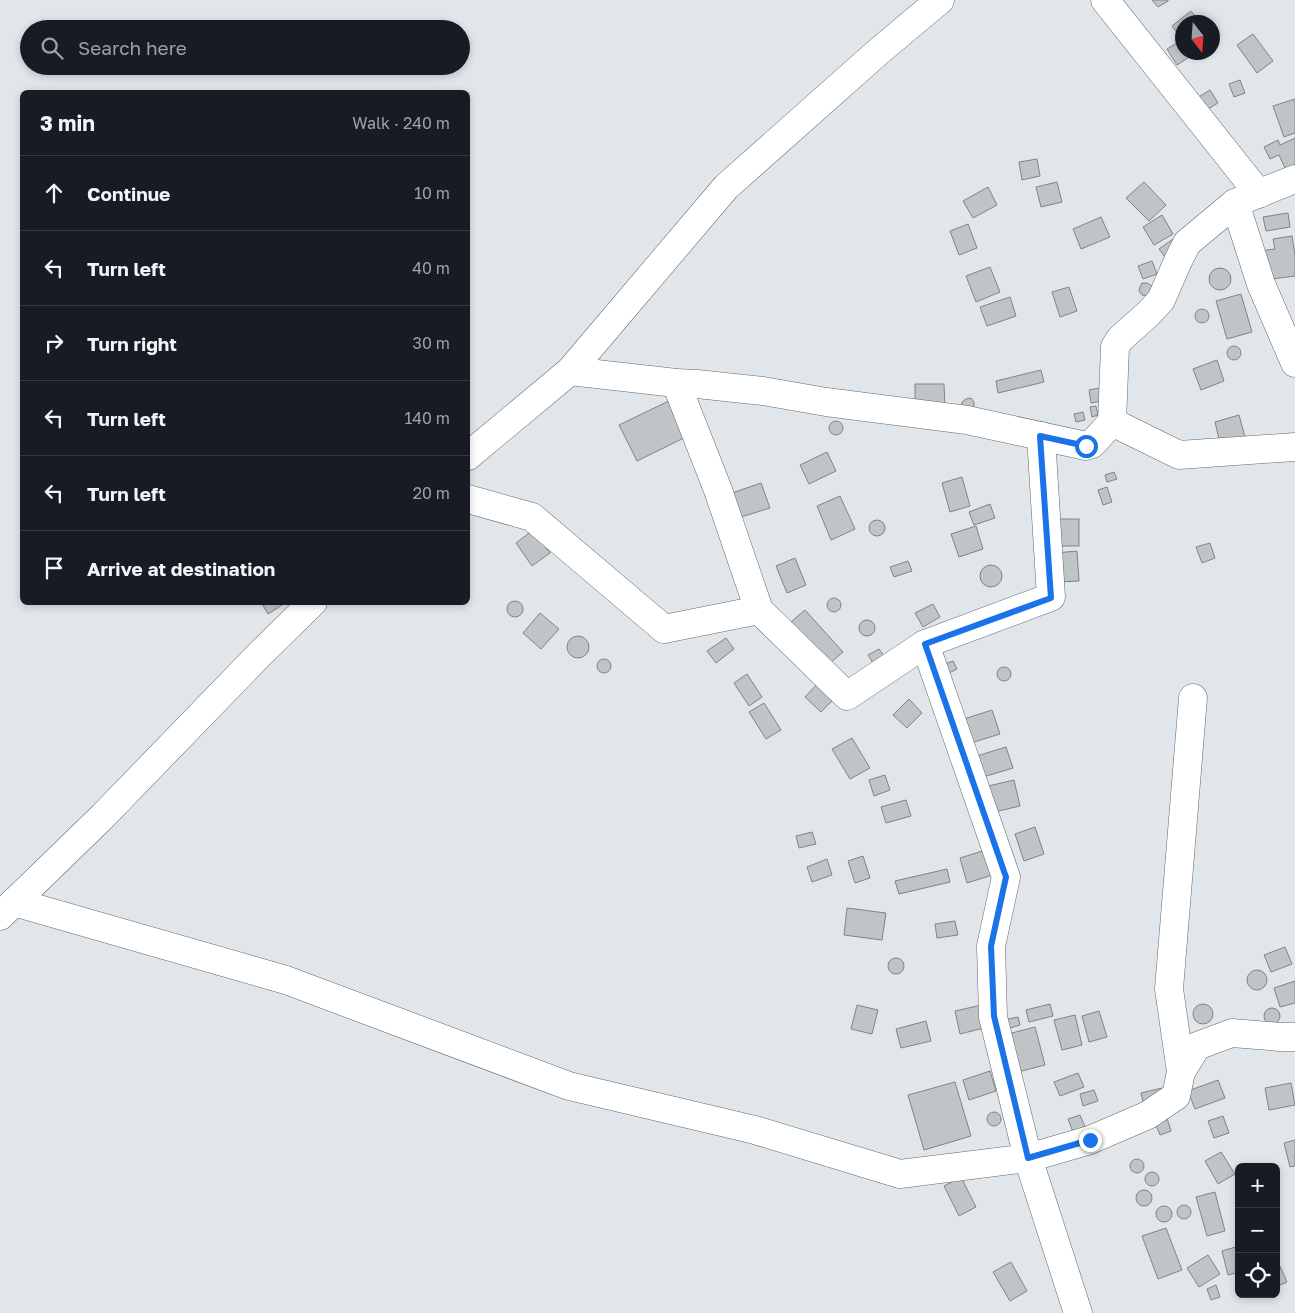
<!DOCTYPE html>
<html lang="en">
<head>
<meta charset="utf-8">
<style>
	body { margin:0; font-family:"Golos Text",sans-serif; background:#20242c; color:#f1f3f6 }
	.controls { position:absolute; right:15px; bottom:15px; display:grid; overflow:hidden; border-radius:8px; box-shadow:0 2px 8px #0003 }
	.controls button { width:45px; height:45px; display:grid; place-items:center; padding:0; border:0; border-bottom:1px solid #363941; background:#171b24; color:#f1f3f6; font:25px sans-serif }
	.compass { position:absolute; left:1175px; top:15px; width:45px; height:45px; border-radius:50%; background:#171b24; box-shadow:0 2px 8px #0003; rotate:163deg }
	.stop { position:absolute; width:15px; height:15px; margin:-11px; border:4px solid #1a73e8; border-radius:50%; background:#fff }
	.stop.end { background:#1a73e8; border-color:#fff; box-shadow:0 1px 5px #0008 }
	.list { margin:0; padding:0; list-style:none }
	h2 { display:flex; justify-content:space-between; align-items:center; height:65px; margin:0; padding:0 20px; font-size:21px }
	h2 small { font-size:16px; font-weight:400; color:#9ea1a6 }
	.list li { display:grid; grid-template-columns:32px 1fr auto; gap:15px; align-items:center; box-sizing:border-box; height:75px; padding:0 20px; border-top:1px solid #363941 }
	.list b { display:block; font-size:19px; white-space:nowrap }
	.list em { font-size:16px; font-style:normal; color:#9ea1a6 }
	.icon { flex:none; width:28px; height:28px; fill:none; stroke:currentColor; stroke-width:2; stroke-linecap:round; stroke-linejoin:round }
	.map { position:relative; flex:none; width:1295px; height:1313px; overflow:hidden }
	.search { position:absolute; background:#171b24; box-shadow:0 2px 8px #0003; left:20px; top:20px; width:450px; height:55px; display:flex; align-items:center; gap:12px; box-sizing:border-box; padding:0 18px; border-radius:28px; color:#9ea1a6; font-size:19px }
	.panel { position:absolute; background:#171b24; box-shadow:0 2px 8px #0003; left:20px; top:90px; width:450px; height:515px; border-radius:8px }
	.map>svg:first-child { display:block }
	.building { fill:#bfc5c6; stroke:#7f8586 }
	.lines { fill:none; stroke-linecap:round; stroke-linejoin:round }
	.minor-casing { stroke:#63686b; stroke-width:29 }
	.minor { stroke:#fff; stroke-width:28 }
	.route { stroke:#1a73e8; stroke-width:6 }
</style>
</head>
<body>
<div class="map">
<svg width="1295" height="1313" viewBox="0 0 1295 1313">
	<rect width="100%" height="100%" fill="#e1e6ea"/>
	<!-- building -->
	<g class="building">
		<path d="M1152,0H1168V1L1158,7Z"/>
		<path d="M1191,11L1200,22H1182V35L1180,37L1172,26Z"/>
		<path d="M1253,34L1273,61L1257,73L1237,45Z"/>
		<path d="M1182,40V52H1197L1177,65L1167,49Z"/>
		<path d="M1240,80L1245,93L1234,97L1229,84Z"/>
		<path d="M1210,90L1218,103L1205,111L1197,98Z"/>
		<path d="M1295,99V133L1284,137L1273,106Z"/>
		<path d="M1295,138V165L1286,170L1279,155L1270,159L1264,147L1278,140L1280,145Z"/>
		<path d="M1037,159L1040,176L1022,180L1019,162Z"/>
		<path d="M1057,182L1062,202L1041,207L1036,187Z"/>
		<path d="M1144,182L1166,205L1149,221L1126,198Z"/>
		<path d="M988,187L997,205L973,218L963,201Z"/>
		<path d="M1288,213L1290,227L1266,231L1263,217Z"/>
		<path d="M1162,215L1173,234L1154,245L1143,227Z"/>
		<path d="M1101,217L1110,237L1081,249L1073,229Z"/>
		<path d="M968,224L977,248L959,255L950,231Z"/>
		<path d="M1180,234L1165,257L1159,249Z"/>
		<path d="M1292,236L1295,255V276L1263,280L1259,251L1275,249L1273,239Z"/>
		<path d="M1152,261L1157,274L1143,279L1138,266Z"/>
		<path d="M990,267L1000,292L976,302L966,276Z"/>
		<circle cx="1220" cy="279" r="11"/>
		<path d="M1142,283H1147L1152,286L1148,296L1142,295L1139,291L1140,287Z"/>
		<path d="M1069,287L1077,311L1060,317L1052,292Z"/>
		<path d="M1241,294L1252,332L1227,339L1216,301Z"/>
		<path d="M1010,297L1016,316L987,326L980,307Z"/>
		<circle cx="1202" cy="316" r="7"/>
		<circle cx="1234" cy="353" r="7"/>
		<path d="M1217,360L1224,381L1201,390L1193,369Z"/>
		<path d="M1041,370L1044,382L998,393L996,381Z"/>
		<path d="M915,384H944L945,407H915Z"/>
		<path d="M1104,387L1107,400L1091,403L1089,390Z"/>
		<path d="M675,398L692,434L637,461L619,425Z"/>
		<path d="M971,398L974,402V407L971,410L962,407V402L966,399Z"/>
		<path d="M1096,406L1098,415L1092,417L1090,407Z"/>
		<path d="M1083,412L1085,420L1076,422L1074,414Z"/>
		<path d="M1239,415L1245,437L1220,443L1215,422Z"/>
		<circle cx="836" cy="428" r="7"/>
		<path d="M827,452L836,471L809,484L800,465Z"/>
		<path d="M1114,472L1117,479L1107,482L1105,475Z"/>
		<path d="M962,477L970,506L950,512L942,483Z"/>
		<path d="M761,483L770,508L741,517L732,493Z"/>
		<path d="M1107,487L1112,502L1103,505L1098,490Z"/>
		<path d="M840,496L855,529L831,540L817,506Z"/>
		<path d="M990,504L995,518L974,525L969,512Z"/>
		<rect x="1057" y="519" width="22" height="27"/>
		<circle cx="877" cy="528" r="8"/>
		<path d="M976,526L983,549L959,557L951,534Z"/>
		<path d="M533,530L550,553L532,566L516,543Z"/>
		<path d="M1210,543L1215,558L1202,563L1196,547Z"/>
		<path d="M1077,551L1079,581L1058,582L1056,553Z"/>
		<path d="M795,558L806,585L787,593L776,566Z"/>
		<path d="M908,561L912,571L894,577L890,567Z"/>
		<circle cx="991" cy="576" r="11"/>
		<circle cx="834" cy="605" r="7"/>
		<circle cx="515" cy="609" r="8"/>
		<path d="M261,602H285V603L268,614Z"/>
		<path d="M933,604L940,617L923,627L915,613Z"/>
		<path d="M805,610L843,652L823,669L785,627Z"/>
		<path d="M540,613L559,629L541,649L523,633Z"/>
		<circle cx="867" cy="628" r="8"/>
		<circle cx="578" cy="647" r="11"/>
		<path d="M726,638L734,649L716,663L707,651Z"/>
		<path d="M879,649L886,659L875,666L868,655Z"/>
		<circle cx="604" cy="666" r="7"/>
		<path d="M953,661L957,669L949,673L945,664Z"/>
		<circle cx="1004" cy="674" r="7"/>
		<path d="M747,674L762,697L749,706L734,683Z"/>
		<path d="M820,681L837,696L821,712L805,697Z"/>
		<path d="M909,699L922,713L907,728L893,715Z"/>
		<path d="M764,703L781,730L766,739L749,712Z"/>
		<path d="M992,710L1000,734L971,743L964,719Z"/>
		<path d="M852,738L870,768L850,779L832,749Z"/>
		<path d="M1006,747L1013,768L983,777L977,756Z"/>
		<path d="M885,775L890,790L874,796L869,780Z"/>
		<path d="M1014,780L1020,806L990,813L984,787Z"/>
		<path d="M906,800L911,816L886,823L881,807Z"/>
		<path d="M1035,827L1044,854L1024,861L1015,834Z"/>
		<path d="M812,832L816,844L799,848L796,836Z"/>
		<path d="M992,848L999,873L967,883L960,858Z"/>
		<path d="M863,856L870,878L855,883L848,861Z"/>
		<path d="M827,859L832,875L812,882L807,867Z"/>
		<path d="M947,869L950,882L899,894L895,881Z"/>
		<path d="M847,908L886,913L882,940L844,935Z"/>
		<path d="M955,921L958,935L937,938L935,924Z"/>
		<path d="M1285,947L1292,964L1271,972L1264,955Z"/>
		<circle cx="896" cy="966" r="8"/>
		<circle cx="1257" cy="980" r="10"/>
		<path d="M1295,981V1003L1280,1007L1274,988Z"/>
		<path d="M986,1004L992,1026L960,1034L955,1011Z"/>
		<path d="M1050,1004L1053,1016L1029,1022L1026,1010Z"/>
		<circle cx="1203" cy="1014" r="10"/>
		<path d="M857,1005L878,1010L872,1034L851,1029Z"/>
		<circle cx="1272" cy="1016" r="8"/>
		<path d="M1099,1011L1107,1037L1089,1042L1082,1016Z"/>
		<path d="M1075,1015L1082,1045L1062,1050L1054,1020Z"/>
		<path d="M1018,1017L1020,1025L1007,1029L1004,1020Z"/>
		<path d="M926,1021L931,1041L901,1048L896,1029Z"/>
		<path d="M1035,1027L1045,1065L1018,1072L1008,1034Z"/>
		<path d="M990,1071L996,1091L969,1100L963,1080Z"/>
		<path d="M1078,1073L1084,1087L1060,1096L1054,1082Z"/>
		<path d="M1218,1080L1225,1098L1195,1109L1188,1091Z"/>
		<path d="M955,1082L971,1136L924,1150L908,1095Z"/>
		<path d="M1291,1083L1295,1105L1269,1110L1265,1088Z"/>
		<path d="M1162,1088L1165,1100L1144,1105L1141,1093Z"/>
		<path d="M1094,1090L1098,1101L1083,1106L1080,1094Z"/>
		<circle cx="994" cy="1119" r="7"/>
		<path d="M1080,1115L1085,1127L1073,1132L1068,1119Z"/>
		<path d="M1166,1115L1171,1131L1160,1135L1154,1120Z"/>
		<path d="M1223,1116L1229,1133L1214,1138L1208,1121Z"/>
		<path d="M1295,1140V1166L1290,1167L1284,1143Z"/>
		<path d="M1221,1152L1235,1174L1218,1184L1205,1161Z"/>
		<circle cx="1137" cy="1166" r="7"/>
		<circle cx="1152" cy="1179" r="7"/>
		<path d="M961,1177L976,1207L959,1216L944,1186Z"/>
		<circle cx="1144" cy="1198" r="8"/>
		<path d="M1215,1192L1225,1231L1207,1236L1196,1197Z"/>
		<circle cx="1184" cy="1212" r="7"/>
		<circle cx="1164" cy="1214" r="8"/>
		<path d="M1166,1228L1182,1270L1158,1279L1142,1236Z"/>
		<path d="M1239,1246V1272L1228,1275L1222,1251Z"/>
		<path d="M1208,1255L1220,1274L1199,1287L1187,1268Z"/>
		<path d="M1011,1262L1027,1291L1010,1301L993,1272Z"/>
		<path d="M1280,1266L1287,1282L1276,1287V1267Z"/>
		<path d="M1216,1285L1220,1297L1211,1300L1207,1289Z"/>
	</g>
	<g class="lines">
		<!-- minor casing -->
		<g class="minor-casing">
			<g id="minor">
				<path d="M1105,0L1259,194"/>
				<path d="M1235,203L1261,284L1295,363"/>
				<path d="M570,371L676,383L697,384L763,391L826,402L967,420L1086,446L1092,444L1112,422L1115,347L1120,339L1148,314L1161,300L1178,261L1187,243L1235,203L1295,179"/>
				<path d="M676,383L718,490L759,610L847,696L925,644L1051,597L1041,436"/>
				<path d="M1112,422L1179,455L1295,447"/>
				<path d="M468,456L570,371L726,187L878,52L940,0"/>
				<path d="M468,499L532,517L664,629L759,610"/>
				<path d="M925,644L1006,877L991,946L993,1017L1028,1158L1078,1313"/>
				<path d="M14,902L286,980L569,1086L755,1130L900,1174L1028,1158L1090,1140L1148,1115L1176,1096L1181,1072L1197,1046L1232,1033L1281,1037H1295"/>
				<path d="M0,916L103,816L257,657L313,602"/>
				<path d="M1181,1072L1169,989L1193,698"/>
			</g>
		</g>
		<!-- minor -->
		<use href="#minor" class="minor"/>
	</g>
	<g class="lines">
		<!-- route -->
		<path class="route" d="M1086,446L1040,436L1051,598L925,644L1006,877L991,946L994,1016L1028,1158L1090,1140"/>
	</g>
</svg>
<div class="controls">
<button>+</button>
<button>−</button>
<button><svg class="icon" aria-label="locate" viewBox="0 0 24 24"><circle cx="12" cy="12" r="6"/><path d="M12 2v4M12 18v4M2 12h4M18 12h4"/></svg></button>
</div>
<svg class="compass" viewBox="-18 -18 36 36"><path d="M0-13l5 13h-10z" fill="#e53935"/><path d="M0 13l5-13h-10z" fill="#9ea1a6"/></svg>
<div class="stop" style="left:1086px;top:446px"></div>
<div class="stop end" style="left:1090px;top:1140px"></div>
<div class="search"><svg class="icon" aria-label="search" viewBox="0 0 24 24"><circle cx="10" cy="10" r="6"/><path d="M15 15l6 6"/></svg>Search here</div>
<section class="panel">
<h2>3 min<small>Walk · 240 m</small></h2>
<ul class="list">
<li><svg class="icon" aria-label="ahead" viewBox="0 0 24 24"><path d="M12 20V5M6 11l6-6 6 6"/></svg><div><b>Continue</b></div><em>10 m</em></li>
<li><svg class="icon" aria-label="left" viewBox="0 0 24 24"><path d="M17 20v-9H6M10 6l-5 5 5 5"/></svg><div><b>Turn left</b></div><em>40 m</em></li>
<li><svg class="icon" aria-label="right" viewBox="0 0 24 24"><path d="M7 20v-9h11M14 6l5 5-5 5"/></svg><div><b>Turn right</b></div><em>30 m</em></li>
<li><svg class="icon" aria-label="left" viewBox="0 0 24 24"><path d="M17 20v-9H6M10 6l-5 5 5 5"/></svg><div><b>Turn left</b></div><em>140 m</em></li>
<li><svg class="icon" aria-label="left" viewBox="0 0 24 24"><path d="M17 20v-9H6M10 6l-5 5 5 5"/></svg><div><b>Turn left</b></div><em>20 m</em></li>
<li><svg class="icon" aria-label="arrive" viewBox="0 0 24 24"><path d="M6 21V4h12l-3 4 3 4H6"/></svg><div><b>Arrive at destination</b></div></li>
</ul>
</section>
</div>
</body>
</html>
